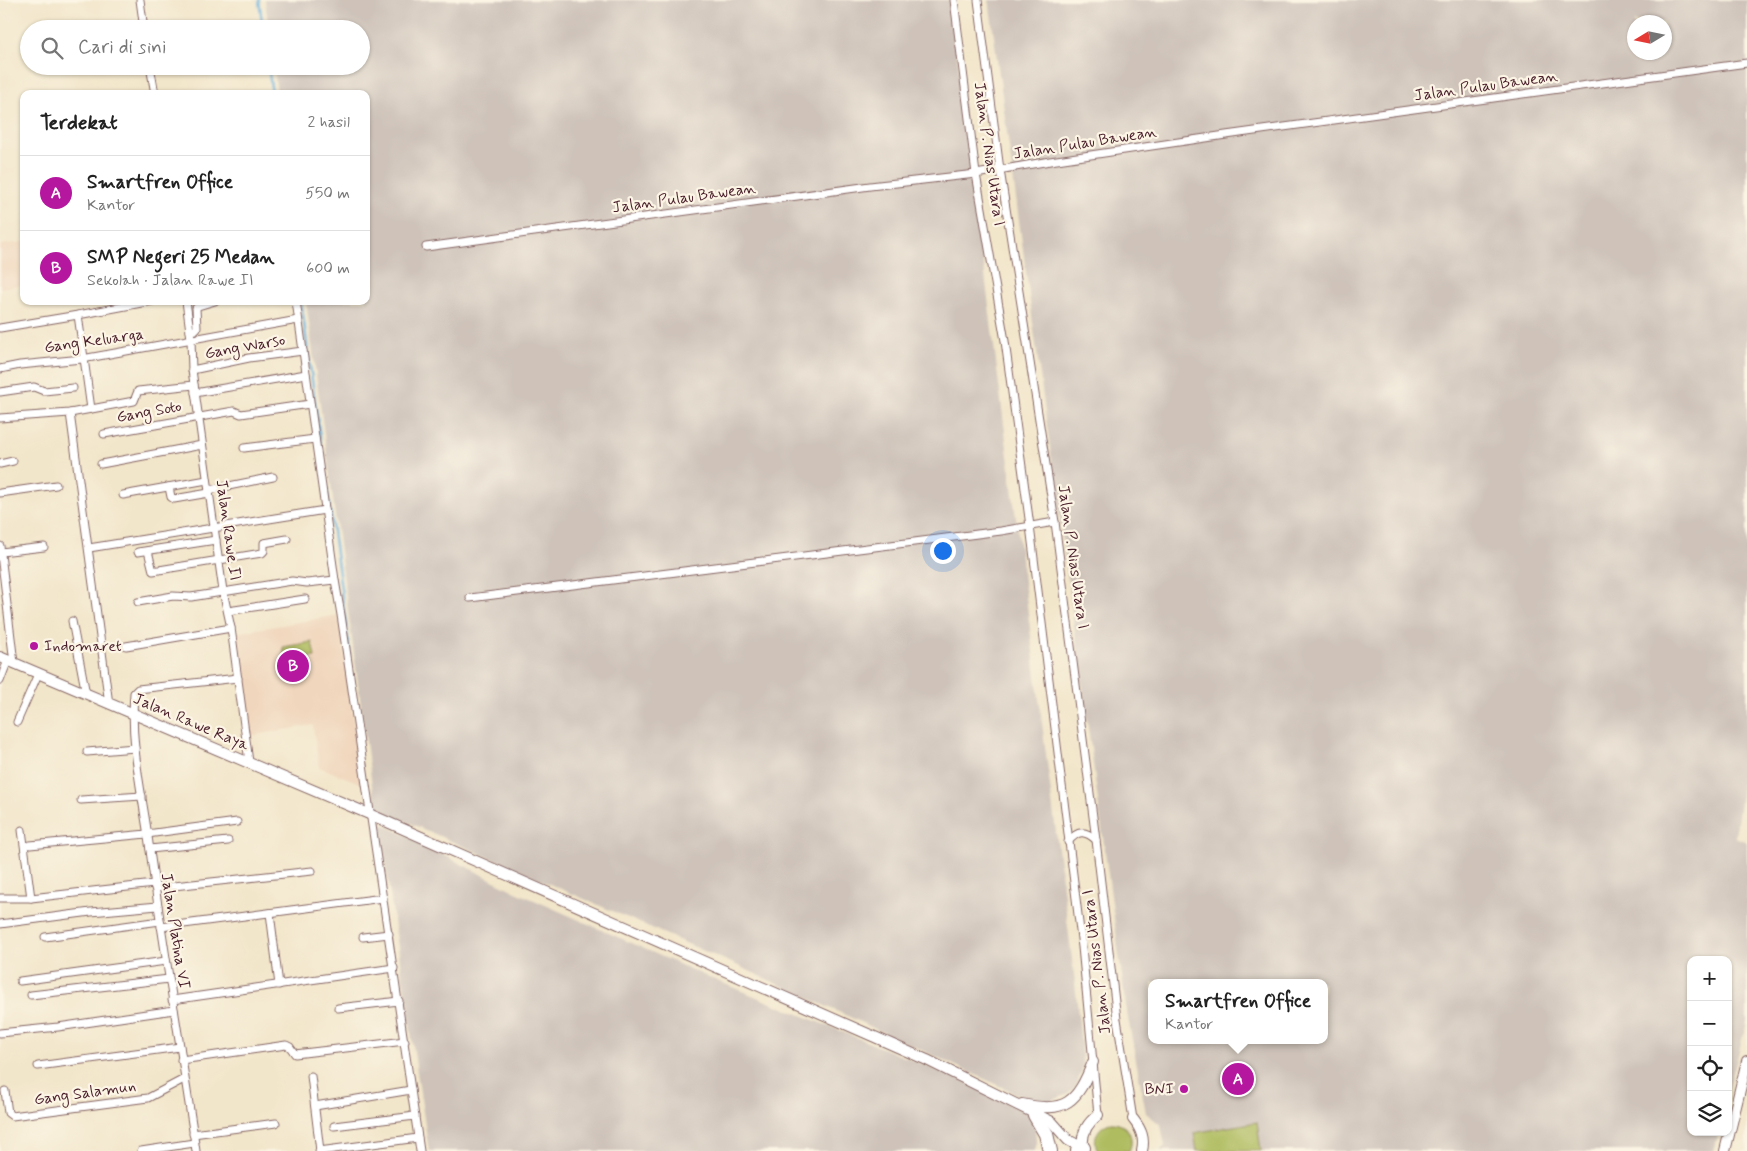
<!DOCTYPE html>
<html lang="id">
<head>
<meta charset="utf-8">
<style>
	body { margin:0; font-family:Mynerve,sans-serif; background:#f2f2f2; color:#222 }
	.controls { position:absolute; right:15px; bottom:15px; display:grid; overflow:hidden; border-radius:10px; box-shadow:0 1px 4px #0004 }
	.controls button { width:45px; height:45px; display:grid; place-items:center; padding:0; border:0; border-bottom:1px solid #e0e0e0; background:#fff; color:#222; font:25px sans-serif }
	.compass { position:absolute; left:1627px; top:15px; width:45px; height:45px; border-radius:50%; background:#fff; box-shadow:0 1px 4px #0004; rotate:260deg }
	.you { position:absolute; left:942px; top:550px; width:18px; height:18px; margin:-12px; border:4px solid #fff; border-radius:50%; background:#1a73e8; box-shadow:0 0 0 8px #1a73e833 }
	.badge { display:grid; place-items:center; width:32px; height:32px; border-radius:50%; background:#b5179e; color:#fff; font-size:16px; font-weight:700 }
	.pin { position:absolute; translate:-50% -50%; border:2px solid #fff; box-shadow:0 1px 5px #0006 }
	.popup { position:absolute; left:1148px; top:979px; width:180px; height:65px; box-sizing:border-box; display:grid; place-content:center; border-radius:10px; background:#fff; filter:drop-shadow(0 1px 4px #0005); font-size:16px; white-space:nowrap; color:#767676 }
	.popup b { font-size:19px; color:#222 }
	.popup::after { content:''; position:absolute; left:50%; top:100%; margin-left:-10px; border:10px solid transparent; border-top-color:#fff }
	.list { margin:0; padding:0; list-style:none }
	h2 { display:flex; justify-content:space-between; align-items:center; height:65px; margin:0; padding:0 20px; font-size:21px }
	h2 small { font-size:16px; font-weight:400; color:#767676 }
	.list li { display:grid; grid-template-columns:32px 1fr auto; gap:15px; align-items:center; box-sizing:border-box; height:75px; padding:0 20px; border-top:1px solid #e0e0e0 }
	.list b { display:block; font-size:19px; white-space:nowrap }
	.list p { margin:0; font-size:16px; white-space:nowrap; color:#767676 }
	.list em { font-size:16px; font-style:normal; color:#767676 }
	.icon { flex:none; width:28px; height:28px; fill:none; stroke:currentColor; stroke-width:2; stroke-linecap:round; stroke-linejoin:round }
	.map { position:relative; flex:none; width:1747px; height:1151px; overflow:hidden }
	.search { position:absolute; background:#fff; box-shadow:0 1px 4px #0004; left:20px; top:20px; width:350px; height:55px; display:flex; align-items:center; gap:12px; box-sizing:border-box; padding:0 18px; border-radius:28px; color:#767676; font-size:19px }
	.panel { position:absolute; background:#fff; box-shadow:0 1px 4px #0004; left:20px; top:90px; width:350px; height:215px; border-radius:10px }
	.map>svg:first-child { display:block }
	.built { fill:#f0d6bc }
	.industrial { fill:#cec2b9; fill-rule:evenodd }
	.green { fill:#afbc5e; stroke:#7c6e44 }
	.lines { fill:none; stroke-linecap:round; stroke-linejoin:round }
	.stream { stroke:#65b1de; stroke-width:2.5 }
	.street-casing { stroke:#856563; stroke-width:9 }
	.secondary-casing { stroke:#856563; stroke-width:12 }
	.highway-casing { stroke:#856563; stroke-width:16 }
	.street { stroke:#fff; stroke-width:7 }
	.secondary { stroke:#fff; stroke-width:10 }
	.highway { stroke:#fff; stroke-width:14 }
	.poi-dot { fill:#b5179e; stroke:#fcf5e5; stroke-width:2 }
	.labels { text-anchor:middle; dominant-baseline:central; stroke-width:4.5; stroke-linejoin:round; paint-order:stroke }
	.street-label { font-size:16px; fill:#4a1f2b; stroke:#fcf5e5 }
	.poi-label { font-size:16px; fill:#4a1f2b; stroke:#fcf5e5; text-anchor:start }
</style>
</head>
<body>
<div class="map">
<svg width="1747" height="1151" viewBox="0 0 1747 1151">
	<rect width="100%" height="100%" fill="#fcf5e5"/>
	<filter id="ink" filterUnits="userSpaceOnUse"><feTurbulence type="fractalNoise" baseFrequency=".02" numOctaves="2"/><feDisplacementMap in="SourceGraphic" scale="10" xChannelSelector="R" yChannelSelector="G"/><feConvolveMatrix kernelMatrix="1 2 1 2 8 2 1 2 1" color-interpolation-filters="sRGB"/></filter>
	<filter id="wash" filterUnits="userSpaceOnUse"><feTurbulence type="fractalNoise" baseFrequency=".0096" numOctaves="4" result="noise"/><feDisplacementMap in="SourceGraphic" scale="20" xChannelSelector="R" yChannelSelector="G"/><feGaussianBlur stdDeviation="1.12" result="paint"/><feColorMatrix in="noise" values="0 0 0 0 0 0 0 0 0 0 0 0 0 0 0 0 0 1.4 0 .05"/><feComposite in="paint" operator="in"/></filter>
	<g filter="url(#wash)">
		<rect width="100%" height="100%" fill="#f2e6ca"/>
		<!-- built -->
		<g class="built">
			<path d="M24,242V285L0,288V245Z"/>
			<path d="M339,615L362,784L319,767L313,725L249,736L235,633Z"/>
		</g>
		<!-- industrial -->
		<g class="industrial">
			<path d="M265,0H950L1075,982L1083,1066L1076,1087L1068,1094L1048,1102L1026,1098L734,964L375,808L306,301H366V94H277L274,66H361V29H269Z"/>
			<path d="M989,0H1747V752L1735,837L1747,842V1021L1728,1092V960H1691V1132H1718L1713,1151H1160L1165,1146L1161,1125L1146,1113L1127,1013ZM1634,22H1664V52H1634ZM1152,983H1324V1040H1152Z"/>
			<path d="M379,822L516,892L710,978L1027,1107L1035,1123L1036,1143L1034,1151H429Z"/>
		</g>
		<!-- green -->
		<g class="green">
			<path d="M312,642L315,657L285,662L283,647Z"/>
			<path d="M1257,1122L1261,1151H1197L1194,1133Z"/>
			<path d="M1110,1123C1126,1122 1136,1136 1129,1151H1098C1092,1139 1097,1127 1110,1123Z"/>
		</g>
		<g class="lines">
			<!-- stream -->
			<g class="stream">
				<path d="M259,0L263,29"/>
				<path d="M268,66L272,94"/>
				<path d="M301,301L350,654"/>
			</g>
		</g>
	</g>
	<g filter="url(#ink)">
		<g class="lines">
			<!-- street casing -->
			<g class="street-casing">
				<g id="street">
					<path d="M140,0L144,29"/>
					<path d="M954,0L976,174L1005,341L1030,526L1082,947L1098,1115"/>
					<path d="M978,0L1000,170L1055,522L1096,840L1117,1019L1133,1119"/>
					<path d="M150,66L155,94"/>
					<path d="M426,247L870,186L976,174L1050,161L1226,135L1747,63"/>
					<path d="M186,301L191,339L192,370L223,591L231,628L249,762"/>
					<path d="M296,301L335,580L341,615L420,1151"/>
					<path d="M78,315L91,409"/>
					<path d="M0,328L78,315L152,301"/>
					<path d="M190,331L195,330L197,328L196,308L198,306L215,301"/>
					<path d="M0,369L20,365L82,359L298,320"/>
					<path d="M192,370L249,358L303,351"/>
					<path d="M0,392L34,387L44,391L73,388"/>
					<path d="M195,393L306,374"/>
					<path d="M70,413L109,704"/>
					<path d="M0,418L70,413L134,401L138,391L194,385"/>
					<path d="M104,434L234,411L241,414L310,404"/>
					<path d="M244,448L315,439"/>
					<path d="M0,464L13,461"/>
					<path d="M101,464L202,445"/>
					<path d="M169,487L171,497L174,499L209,493"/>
					<path d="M209,490L273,477"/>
					<path d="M0,493L56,485"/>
					<path d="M123,495L207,480"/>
					<path d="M0,546L14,663"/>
					<path d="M89,548L325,510"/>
					<path d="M148,551L153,571L262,553L264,551V543L287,539"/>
					<path d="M1,552L44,547"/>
					<path d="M138,552L216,540"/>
					<path d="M470,598L1001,531L1055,522"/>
					<path d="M138,602L173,596L191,597L292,581L307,583L335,580"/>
					<path d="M228,611L305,599"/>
					<path d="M72,621L86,694"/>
					<path d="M126,646L231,628"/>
					<path d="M0,681L8,660"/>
					<path d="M17,722L38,674"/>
					<path d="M87,752L135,748"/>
					<path d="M81,800L142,796"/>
					<path d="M22,830L31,898"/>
					<path d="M1068,842C1078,830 1085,830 1096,840"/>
					<path d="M30,845L147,834L237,822"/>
					<path d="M150,849L228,841"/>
					<path d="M155,888L312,871"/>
					<path d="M0,898H31L154,884"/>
					<path d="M270,913L279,985"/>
					<path d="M0,924L91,912L158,906"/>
					<path d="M161,927L383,898"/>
					<path d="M45,937L160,921"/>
					<path d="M363,937L389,934"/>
					<path d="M20,981L166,961"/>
					<path d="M31,995L169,979"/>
					<path d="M172,1000L394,968"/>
					<path d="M338,1008L399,1001"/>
					<path d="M0,1033L58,1027L174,1010"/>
					<path d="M181,1060L286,1045L290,1047L295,1054L405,1041"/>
					<path d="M38,1066L180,1047"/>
					<path d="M311,1076L320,1151"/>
					<path d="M5,1091L8,1113L12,1116L148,1098L184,1079"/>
					<path d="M315,1106L411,1090"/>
					<path d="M334,1126L415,1116"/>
					<path d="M193,1134L276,1123"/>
					<path d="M141,1151L194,1143"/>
					<path d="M196,1151C181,1046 162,941 148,836C141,789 130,741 134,693L138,689L238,678"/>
					<path d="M319,1151L418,1138"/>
				</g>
			</g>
			<!-- secondary casing -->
			<g class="secondary-casing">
				<g id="secondary">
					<path d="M0,657L376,817L927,1060L1052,1122L1068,1140L1083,1148"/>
					<path d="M1022,1104C1066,1114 1077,1102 1093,1062"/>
					<path d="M1133,1119C1141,1129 1145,1138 1142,1151"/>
					<path d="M1084,1151C1080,1136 1086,1124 1098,1115"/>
					<path d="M1725,1151L1747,1061"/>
				</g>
			</g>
			<!-- highway casing -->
			<g class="highway-casing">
				<g id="highway">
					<path d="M1035,1115L1046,1134L1050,1151"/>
					<path d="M1078,1151L1083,1148"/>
				</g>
			</g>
			<!-- street -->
			<use href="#street" class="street"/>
			<!-- secondary -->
			<use href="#secondary" class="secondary"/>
			<!-- highway -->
			<use href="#highway" class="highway"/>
		</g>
	</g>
	<!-- markers -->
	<g class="poi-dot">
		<circle cx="34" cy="646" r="5"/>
		<circle cx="1184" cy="1089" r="5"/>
	</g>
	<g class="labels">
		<!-- street labels -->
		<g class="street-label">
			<text transform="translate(1486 86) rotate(-8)">Jalan Pulau Bawean</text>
			<text transform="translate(1085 143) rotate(-9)">Jalan Pulau Bawean</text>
			<text transform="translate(989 154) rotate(82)">Jalan P. Nias Utara I</text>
			<text transform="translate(684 198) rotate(-8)">Jalan Pulau Bawean</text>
			<text transform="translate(94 341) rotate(-8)">Gang Keluarga</text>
			<text transform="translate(245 347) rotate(-10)">Gang Warso</text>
			<text transform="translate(149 412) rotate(-10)">Gang Soto</text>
			<text transform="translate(228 530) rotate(82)">Jalan Rawe II</text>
			<text transform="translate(1073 557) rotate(82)">Jalan P. Nias Utara I</text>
			<text transform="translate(191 722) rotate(23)">Jalan Rawe Raya</text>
			<text transform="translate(175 931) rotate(81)">Jalan Platina VI</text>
			<text transform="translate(1097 962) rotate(-97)">Jalan P. Nias Utara I</text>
			<text transform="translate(85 1093) rotate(-8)">Gang Salamun</text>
		</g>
		<!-- poi labels -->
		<g class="poi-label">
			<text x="44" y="646">Indomaret</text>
			<text x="1174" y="1089" text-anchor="end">BNI</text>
		</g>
	</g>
</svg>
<div class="controls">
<button>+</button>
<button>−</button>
<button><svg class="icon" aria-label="locate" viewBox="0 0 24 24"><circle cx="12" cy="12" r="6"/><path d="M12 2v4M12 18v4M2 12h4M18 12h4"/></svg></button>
<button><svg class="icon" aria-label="layers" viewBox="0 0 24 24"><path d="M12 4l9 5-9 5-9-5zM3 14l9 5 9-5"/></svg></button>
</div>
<svg class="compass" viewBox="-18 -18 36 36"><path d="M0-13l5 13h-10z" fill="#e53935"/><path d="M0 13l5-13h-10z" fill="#767676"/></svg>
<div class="you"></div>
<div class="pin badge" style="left:1238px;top:1079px">A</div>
<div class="popup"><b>Smartfren Office</b>Kantor</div>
<div class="pin badge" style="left:293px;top:666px">B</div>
<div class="search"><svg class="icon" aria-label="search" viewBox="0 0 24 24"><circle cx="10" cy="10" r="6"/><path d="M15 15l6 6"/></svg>Cari di sini</div>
<section class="panel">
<h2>Terdekat<small>2 hasil</small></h2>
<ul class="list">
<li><span class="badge">A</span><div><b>Smartfren Office</b><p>Kantor</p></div><em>550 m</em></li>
<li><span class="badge">B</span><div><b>SMP Negeri 25 Medan</b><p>Sekolah · Jalan Rawe II</p></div><em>600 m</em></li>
</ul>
</section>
</div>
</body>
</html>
